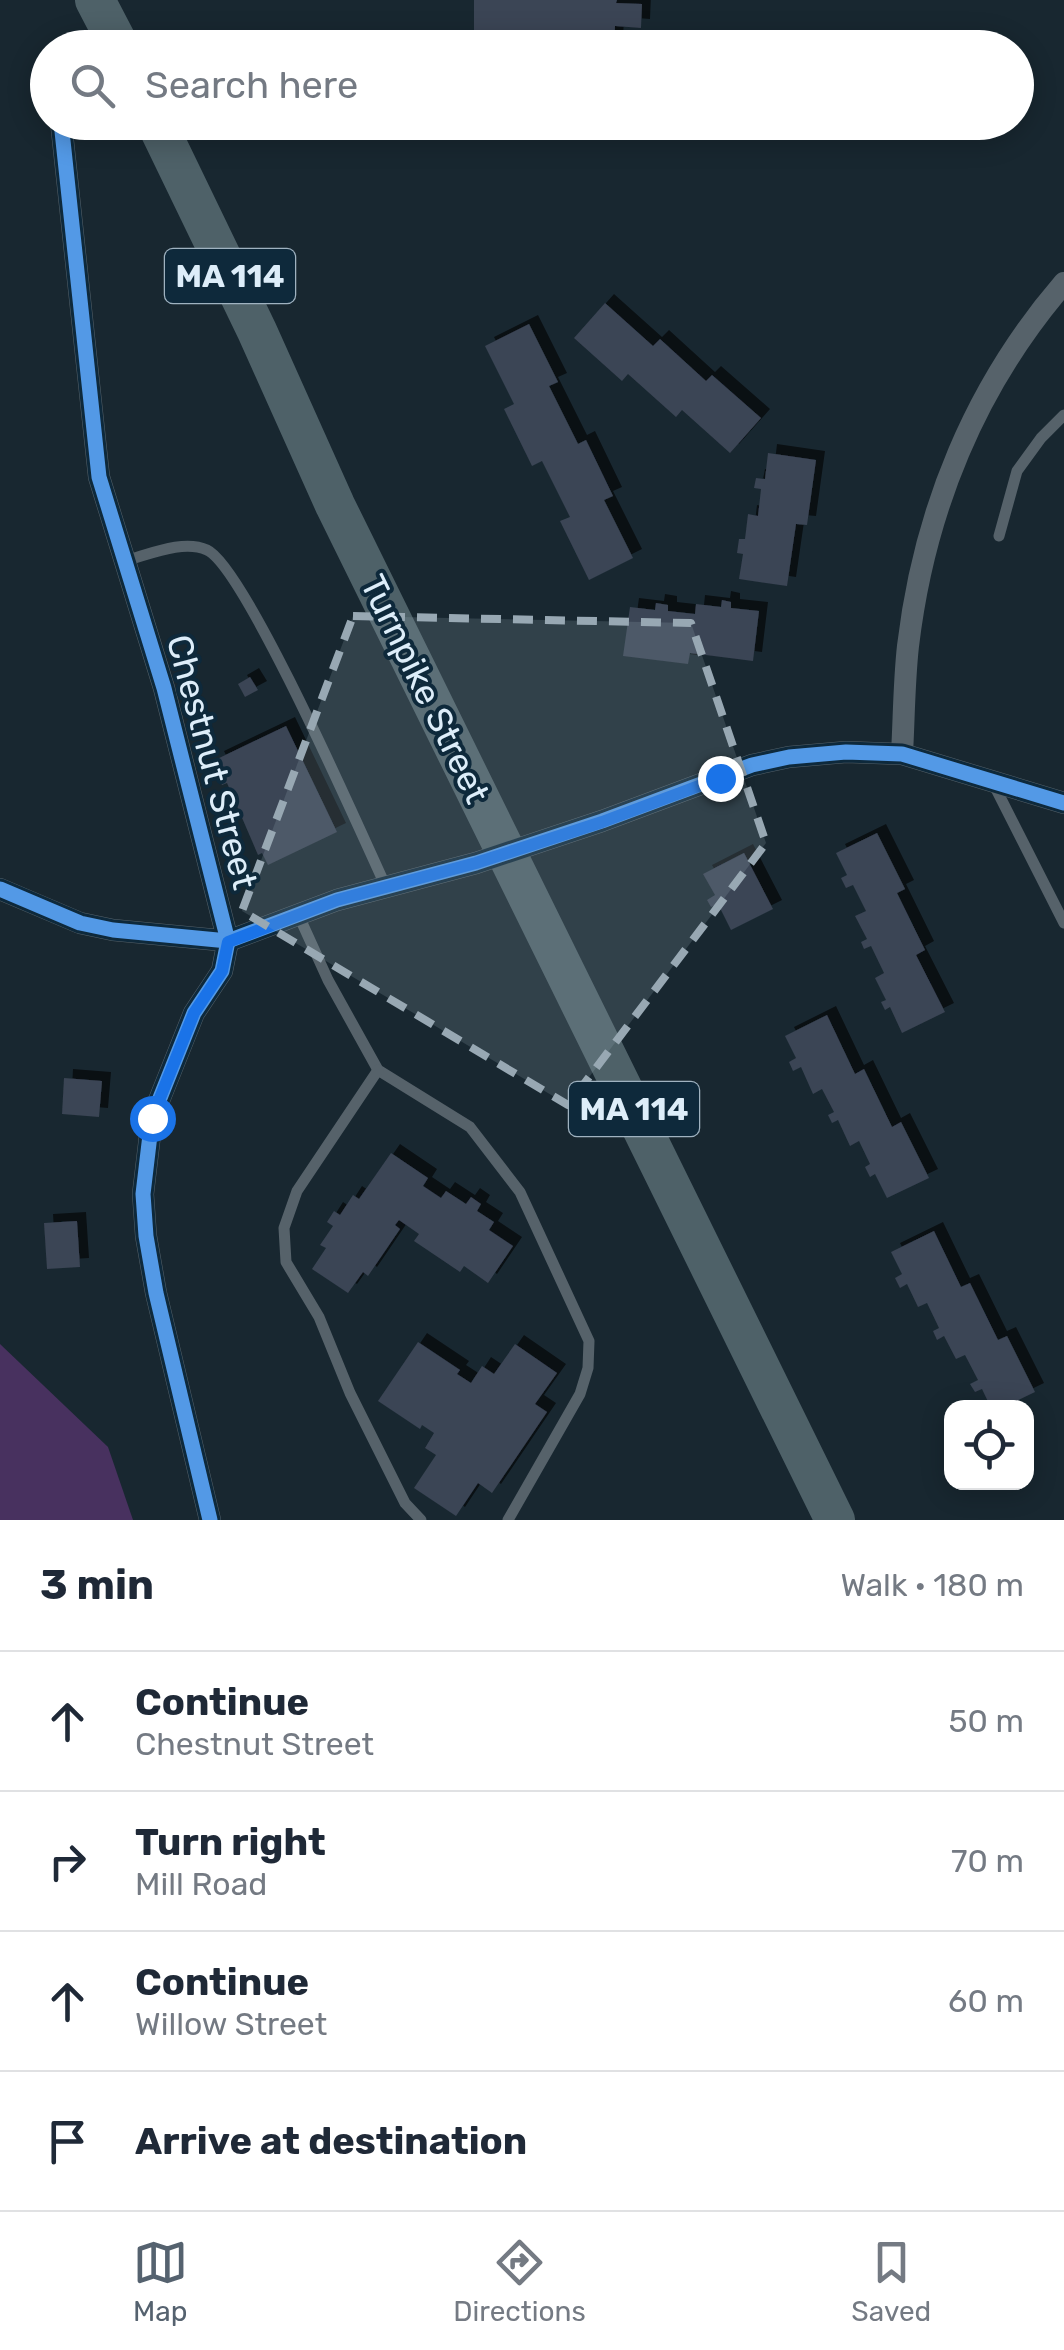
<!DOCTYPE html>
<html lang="en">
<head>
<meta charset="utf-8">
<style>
	body { margin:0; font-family:Rubik,sans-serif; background:#f6f6f7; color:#1f2937 }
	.controls { position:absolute; right:30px; bottom:30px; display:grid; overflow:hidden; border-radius:20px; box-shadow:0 5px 25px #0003 }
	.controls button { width:90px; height:90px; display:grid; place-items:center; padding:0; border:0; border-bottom:2px solid #e0e1e3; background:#fff; color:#1f2937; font:50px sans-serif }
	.stop { position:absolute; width:30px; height:30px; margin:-22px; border:8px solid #1a73e8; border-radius:50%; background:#fff }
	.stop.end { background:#1a73e8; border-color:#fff; box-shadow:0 2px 10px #0008 }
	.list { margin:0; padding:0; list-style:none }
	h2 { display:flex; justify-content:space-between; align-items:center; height:130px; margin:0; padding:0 40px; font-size:42px }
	h2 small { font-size:32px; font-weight:400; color:#747a83 }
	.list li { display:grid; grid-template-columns:65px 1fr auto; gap:30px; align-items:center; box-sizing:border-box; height:140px; padding:0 40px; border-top:2px solid #e0e1e3 }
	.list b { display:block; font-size:38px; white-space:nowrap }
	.list p { margin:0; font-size:32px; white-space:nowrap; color:#747a83 }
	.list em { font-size:32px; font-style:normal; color:#747a83 }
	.icon { flex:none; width:55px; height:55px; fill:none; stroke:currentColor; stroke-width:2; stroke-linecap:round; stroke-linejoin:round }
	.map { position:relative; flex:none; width:1064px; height:1520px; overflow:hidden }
	.search { position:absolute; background:#fff; box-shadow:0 5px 25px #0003; left:30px; right:30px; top:30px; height:110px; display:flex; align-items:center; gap:25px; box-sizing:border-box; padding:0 35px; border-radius:55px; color:#747a83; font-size:38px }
	.sheet { height:690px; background:#fff }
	nav { display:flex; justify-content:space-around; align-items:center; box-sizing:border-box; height:140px; border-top:2px solid #e0e1e3; background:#fff; font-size:28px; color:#747a83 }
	nav a { display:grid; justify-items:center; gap:5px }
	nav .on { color:#55626f }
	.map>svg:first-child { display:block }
	.green { fill:#48315f }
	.building { fill:#3b4454; filter:url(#shadow) }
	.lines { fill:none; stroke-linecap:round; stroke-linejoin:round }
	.lane { stroke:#56626a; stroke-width:11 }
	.street { stroke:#56626a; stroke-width:22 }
	.highway { stroke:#4e6168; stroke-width:40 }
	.cycleway-casing { stroke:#0e293b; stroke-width:21 }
	.cycleway { stroke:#5399e6; stroke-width:15 }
	.route { stroke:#1a73e8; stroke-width:12 }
	.marked { fill:#98a8b3; fill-opacity:0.2; stroke:#98a8b3; stroke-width:8; stroke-dasharray:20 12; stroke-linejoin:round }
	.labels { text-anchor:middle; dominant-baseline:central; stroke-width:8; stroke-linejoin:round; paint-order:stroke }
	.shield { fill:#0e293b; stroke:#9fb2c0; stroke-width:2.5 }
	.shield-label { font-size:32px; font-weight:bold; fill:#ddedf9 }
	.street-label { font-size:35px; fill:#ddedf9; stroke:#0e293b }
</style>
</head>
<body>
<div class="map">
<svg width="1064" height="1520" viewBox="0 0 1064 1520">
	<defs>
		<filter id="shadow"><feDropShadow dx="9" dy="-9" stdDeviation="0" flood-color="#0009"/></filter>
	</defs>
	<rect width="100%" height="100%" fill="#182730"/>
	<!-- green -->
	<path class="green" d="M0,1344L108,1447L133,1520H0Z"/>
	<!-- building -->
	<g class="building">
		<path d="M474,0H617L616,3L642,4L641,28L615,26L614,48L474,42Z"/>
		<path d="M605,303L653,346L660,339L706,381L712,375L761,418L730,453L682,410L676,417L628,374L622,381L574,338Z"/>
		<path d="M529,324L558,382L549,386L578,444L586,440L613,496L604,500L633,558L589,580L560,521L570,517L542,461L532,466L504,409L514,404L485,346Z"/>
		<path d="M768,453L816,460L807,525L796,524L787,586L739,579L743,554L737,553L739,539H745L748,514L758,516L761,489L754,488L756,478L765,479Z"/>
		<path d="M722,600L731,602V608L759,611L753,661L690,653L688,664L623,656L630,607L655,610L656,603L668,605V611L695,614L696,604L721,607Z"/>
		<path d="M250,677L258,690L245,697L238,684Z"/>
		<path d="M286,726L337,832L268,865L262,853L258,855L227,783L222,785L217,776L222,774L215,760Z"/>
		<path d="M877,833L905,889L897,893L925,950L916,955L945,1012L902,1033L890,1007L885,1010L881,1002L886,1000L875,978L884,973L871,946L864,949L861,942L867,939L855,916L866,911L853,885L846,888L841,878L847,875L836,853Z"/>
		<path d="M744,853L773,909L731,930L718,904L711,907L707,900L715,895L703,874Z"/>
		<path d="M827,1015L855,1074L864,1069L892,1127L901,1122L929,1178L887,1198L875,1174L870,1177L865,1167L870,1164L859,1141L850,1146L838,1120L832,1123L828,1115L834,1112L822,1089L813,1094L801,1067L793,1071L789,1062L796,1058L785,1036Z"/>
		<path d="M64,1078L102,1081L99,1117L62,1114Z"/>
		<path d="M391,1153L428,1178L423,1186L441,1198L446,1191L466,1204L471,1197L481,1204L477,1211L494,1222L489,1230L513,1246L488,1283L464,1266L460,1272L414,1241L419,1234L399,1220L395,1225L400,1229L368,1276L363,1272L348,1293L312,1269L326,1248L320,1245L333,1226L327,1222L334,1211L340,1215L353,1195L359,1199Z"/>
		<path d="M77,1221L80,1267L47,1269L44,1223Z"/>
		<path d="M934,1231L961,1287L970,1283L998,1340L1007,1336L1035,1392L1002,1408H991L982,1389L975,1392L970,1384L978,1380L965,1355L956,1359L944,1336L937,1340L933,1331L939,1328L927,1303L918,1307L907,1284L900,1288L895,1278L902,1274L891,1252Z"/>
		<path d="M418,1342L460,1370L457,1374L471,1383L482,1366L494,1374L515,1344L557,1373L535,1404L547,1412L492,1493L478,1483L456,1516L414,1488L436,1455L425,1448L434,1433L422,1425L420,1429L378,1401Z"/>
	</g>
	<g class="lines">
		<!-- lane -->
		<g class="lane">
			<path d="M999,536L1017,471L1041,438L1064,415"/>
			<path d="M124,561C148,555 183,539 207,550C245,567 362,835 386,887"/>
			<path d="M993,783L1064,923"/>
			<path d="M298,914L328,980L378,1070L470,1127L520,1192L589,1341L588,1368L580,1394L508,1520"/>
			<path d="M378,1070L297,1191L284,1228L286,1262L319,1317L350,1393L405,1503L421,1520"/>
		</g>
		<!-- street -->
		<g class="street">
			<path d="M61,122L99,477L164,688L228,941L222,971L194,1013L152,1118L143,1194L146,1236L156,1293L210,1520"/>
			<path d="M902,754C904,718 904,682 908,646C924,511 975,386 1064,283"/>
			<path d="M0,889L80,923L113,930L228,941L337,900L476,863L602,821L752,765L789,757L846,752L902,754L1064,803"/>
		</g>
		<!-- highway -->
		<g class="highway">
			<path d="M95,0L120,48"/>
			<path d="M156,122L257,331L335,505L835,1520"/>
		</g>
		<!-- cycleway casing -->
		<g class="cycleway-casing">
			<g id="cycleway">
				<path d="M61,122L99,477L164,688L228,941L222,971L194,1013L152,1118L143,1194L146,1236L156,1293L210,1520"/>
				<path d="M0,889L80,923L113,930L228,941L337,900L476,863L602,821L752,765L789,757L846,752L902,754L1064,803"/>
			</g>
		</g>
		<!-- cycleway -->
		<use href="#cycleway" class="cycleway"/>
	</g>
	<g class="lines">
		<!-- route -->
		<path class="route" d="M152,1118L194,1013L222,971L228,942L337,900L476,863L602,822L720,778"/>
	</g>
	<!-- marked area -->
	<path class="marked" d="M353,616L691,623L766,843L568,1105L242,911Z"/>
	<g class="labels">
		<!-- shield labels -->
		<g class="shield">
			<rect x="165" y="249" width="130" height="54" rx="8"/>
			<rect x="569" y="1082" width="130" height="54" rx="8"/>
		</g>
		<g class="shield-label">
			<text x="230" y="276">MA 114</text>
			<text x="634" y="1109">MA 114</text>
		</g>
		<!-- street labels -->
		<g class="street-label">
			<text transform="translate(425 689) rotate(64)">Turnpike Street</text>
			<text transform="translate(212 762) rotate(75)">Chestnut Street</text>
		</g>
	</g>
</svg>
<div class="controls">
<button><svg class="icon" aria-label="locate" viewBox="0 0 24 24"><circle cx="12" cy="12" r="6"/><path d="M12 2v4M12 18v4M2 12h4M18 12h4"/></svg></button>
</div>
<div class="stop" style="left:152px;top:1118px"></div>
<div class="stop end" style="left:720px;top:778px"></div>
<div class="search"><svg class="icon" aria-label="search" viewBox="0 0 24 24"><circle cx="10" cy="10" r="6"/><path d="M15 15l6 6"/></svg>Search here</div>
</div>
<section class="sheet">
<h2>3 min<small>Walk · 180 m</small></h2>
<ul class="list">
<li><svg class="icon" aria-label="ahead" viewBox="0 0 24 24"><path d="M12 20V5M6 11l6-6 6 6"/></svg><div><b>Continue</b><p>Chestnut Street</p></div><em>50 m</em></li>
<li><svg class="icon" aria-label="right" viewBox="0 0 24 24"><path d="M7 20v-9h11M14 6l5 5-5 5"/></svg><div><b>Turn right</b><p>Mill Road</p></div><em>70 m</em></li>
<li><svg class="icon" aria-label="ahead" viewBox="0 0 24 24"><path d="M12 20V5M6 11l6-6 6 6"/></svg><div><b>Continue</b><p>Willow Street</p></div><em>60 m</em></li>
<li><svg class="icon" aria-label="arrive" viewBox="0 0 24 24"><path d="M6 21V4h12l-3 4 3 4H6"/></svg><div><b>Arrive at destination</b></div></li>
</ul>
</section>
<nav>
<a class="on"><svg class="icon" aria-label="map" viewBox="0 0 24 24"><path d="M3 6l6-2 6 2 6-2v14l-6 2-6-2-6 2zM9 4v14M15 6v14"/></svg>Map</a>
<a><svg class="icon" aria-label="directions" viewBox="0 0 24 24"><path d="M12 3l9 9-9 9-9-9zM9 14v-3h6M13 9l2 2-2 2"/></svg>Directions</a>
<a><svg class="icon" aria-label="saved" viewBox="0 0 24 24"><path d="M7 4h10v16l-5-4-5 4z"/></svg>Saved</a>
</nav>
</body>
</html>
